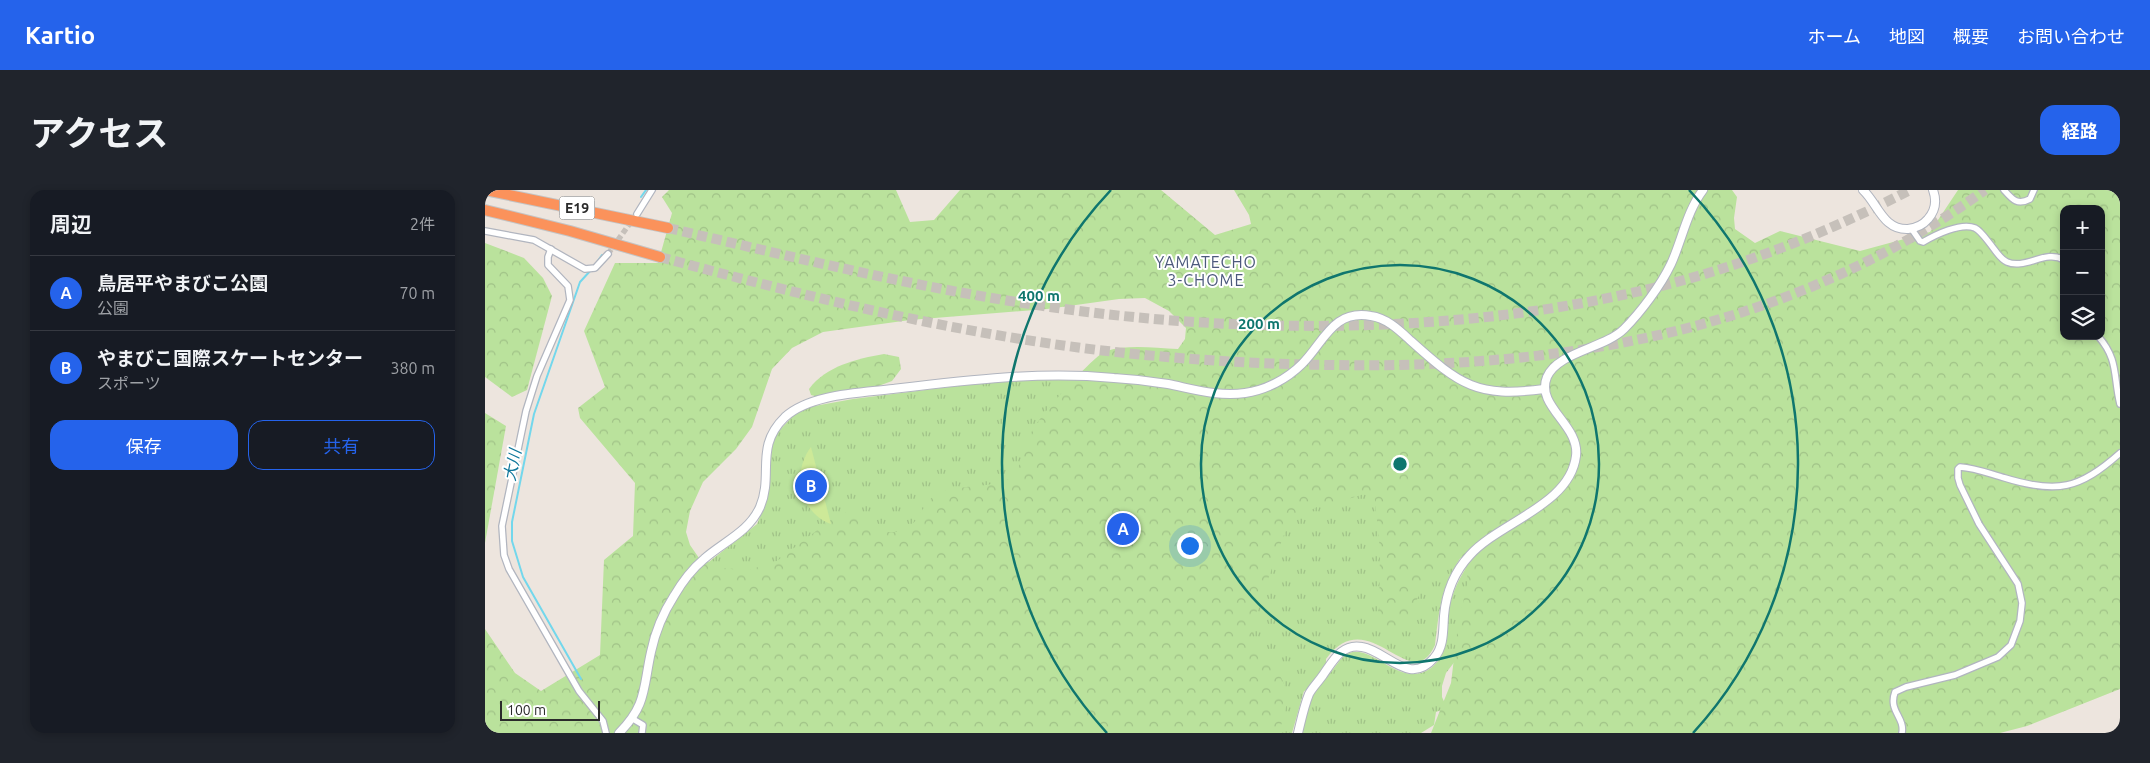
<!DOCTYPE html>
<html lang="ja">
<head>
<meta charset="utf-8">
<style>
	body { margin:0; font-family:Ubuntu,"Noto Sans JP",sans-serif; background:#20242c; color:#f1f3f6 }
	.controls { position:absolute; right:15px; top:15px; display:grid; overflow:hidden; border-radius:10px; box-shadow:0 2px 8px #0003 }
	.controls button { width:45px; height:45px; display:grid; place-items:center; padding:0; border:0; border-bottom:1px solid #363941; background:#171b24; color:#f1f3f6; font:25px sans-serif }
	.scale { position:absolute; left:15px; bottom:12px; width:100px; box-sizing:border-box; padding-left:5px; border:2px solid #2b2b2b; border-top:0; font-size:14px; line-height:18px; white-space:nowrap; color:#2b2b2b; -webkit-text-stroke:4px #fff; paint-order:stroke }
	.you { position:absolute; left:704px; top:355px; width:18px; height:18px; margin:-12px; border:4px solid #fff; border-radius:50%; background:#1a73e8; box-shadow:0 0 0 8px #1a73e833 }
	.badge { display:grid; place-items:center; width:32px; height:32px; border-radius:50%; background:#2563eb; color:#fff; font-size:16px; font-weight:700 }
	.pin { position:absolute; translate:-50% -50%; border:2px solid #fff; box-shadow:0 1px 5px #0006 }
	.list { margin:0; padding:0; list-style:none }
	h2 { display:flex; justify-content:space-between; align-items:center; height:65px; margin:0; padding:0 20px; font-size:21px }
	h2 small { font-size:16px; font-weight:400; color:#9ea1a6 }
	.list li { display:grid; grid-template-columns:32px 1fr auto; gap:15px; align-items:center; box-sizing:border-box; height:75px; padding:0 20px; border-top:1px solid #363941 }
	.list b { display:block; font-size:19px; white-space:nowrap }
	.list p { margin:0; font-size:16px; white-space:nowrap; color:#9ea1a6 }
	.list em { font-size:16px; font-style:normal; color:#9ea1a6 }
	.actions { display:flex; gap:10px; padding:15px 20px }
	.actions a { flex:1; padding:11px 0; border:1px solid #2563eb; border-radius:15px; text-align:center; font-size:18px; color:#2563eb }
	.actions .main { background:#2563eb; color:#fff }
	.icon { flex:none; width:28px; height:28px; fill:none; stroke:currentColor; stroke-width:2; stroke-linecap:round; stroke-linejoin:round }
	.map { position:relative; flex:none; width:1635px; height:543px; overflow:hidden; border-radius:15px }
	header { display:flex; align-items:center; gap:30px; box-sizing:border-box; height:70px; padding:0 25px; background:#2563eb; color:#fff }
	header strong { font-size:24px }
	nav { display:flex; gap:28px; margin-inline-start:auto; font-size:18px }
	.intro { display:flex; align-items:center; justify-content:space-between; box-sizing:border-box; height:120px; padding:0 30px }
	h1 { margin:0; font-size:35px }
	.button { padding:12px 22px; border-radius:15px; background:#2563eb; color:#fff; font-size:18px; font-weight:700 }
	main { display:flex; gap:30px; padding:0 30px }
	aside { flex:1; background:#171b24; border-radius:15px; box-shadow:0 2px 8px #0003 }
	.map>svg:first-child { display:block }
	.grass { fill:url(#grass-tufts) }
	.forest { fill:url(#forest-crowns); fill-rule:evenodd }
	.pitch { fill:#cde998 }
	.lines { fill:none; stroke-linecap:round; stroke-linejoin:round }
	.stream { stroke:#73d7ec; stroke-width:2 }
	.street-tunnel { stroke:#c6c0ba; stroke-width:5.5; stroke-dasharray:5.5 3; stroke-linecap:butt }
	.highway-tunnel { stroke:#c6c0ba; stroke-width:10; stroke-dasharray:10 5; stroke-linecap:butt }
	.street-casing { stroke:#b1b5bf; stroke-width:8 }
	.secondary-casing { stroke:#b1b5bf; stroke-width:10 }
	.highway-casing { stroke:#c4c4c4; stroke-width:12 }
	.street { stroke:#fff; stroke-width:5.5 }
	.secondary { stroke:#fff; stroke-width:8 }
	.highway { stroke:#fb925b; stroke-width:10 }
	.ring { fill:none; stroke:#0f766e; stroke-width:2.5 }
	.labels { text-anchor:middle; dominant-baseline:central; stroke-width:4; stroke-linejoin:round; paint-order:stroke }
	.shield { fill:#fff; stroke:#6b6b6b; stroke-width:1 }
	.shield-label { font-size:14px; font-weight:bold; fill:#2b2b2b }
	.neighbourhood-label { font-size:16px; letter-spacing:1px; fill:#4c597c; stroke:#fff }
	.water-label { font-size:16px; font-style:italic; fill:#10779b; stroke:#fff }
	.centre { fill:#0f766e; stroke:#fff; stroke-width:2.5 }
	.ring-label { font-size:15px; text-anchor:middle; font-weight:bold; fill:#0f766e; stroke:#fff; stroke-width:4; stroke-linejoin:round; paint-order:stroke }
</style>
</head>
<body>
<header>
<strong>Kartio</strong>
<nav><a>ホーム</a><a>地図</a><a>概要</a><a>お問い合わせ</a></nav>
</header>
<div class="intro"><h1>アクセス</h1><a class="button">経路</a></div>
<main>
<aside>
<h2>周辺<small>2件</small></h2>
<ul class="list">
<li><span class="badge">A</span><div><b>鳥居平やまびこ公園</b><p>公園</p></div><em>70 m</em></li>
<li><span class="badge">B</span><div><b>やまびこ国際スケートセンター</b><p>スポーツ</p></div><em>380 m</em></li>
</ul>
<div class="actions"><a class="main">保存</a><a>共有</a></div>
</aside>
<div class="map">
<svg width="1635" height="543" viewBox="0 0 1635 543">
	<defs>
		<pattern id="grass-tufts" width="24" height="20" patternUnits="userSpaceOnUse" patternTransform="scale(1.25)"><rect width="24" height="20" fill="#bae29c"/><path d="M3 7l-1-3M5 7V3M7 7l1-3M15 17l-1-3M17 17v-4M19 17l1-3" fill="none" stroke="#a0c287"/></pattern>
		<pattern id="forest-crowns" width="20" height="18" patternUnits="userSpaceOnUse" patternTransform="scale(1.25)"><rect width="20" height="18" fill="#bae29c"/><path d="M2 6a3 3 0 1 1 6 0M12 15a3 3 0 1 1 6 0" fill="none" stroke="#a0c287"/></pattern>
	</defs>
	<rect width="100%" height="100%" fill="#ede5de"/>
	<!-- grass -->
	<g class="grass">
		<path d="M556,189L619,191L758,208L980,361C956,396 955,414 950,455C926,509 884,410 841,469V474L823,500L819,501L807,543H141L220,375L272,334L281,312L287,257L291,244L310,224L324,217L368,209L512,191Z"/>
		<path d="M985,372L977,462L961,483L957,496V507L962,518L951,522L949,535L936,543H816C819,532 821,520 825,510C830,500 839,490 846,482C850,477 854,471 858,467C883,445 913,502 946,478C966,463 959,438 964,417C968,401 975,386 985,372Z"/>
	</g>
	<!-- forest -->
	<g class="forest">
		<path d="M184,0H411L425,32L449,30L475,0H676L730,45L766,34L764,25L749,0H1247L1252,7L1249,28L1250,39L1270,53L1295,41L1375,61L1445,42L1473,0H1635V499L1542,536L1515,543H946L966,493L973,435L983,390L979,370C976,368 972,366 968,366C946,368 928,419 921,437L902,440L894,433L895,360L889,301L850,313L832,317L813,327L800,342L767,434V456C800,485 811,500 793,543H0V439L30,483L56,501L115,465L119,370L148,346L150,293L95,228L93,218L120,197L99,141L130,73H173L187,23L177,7ZM1579,19H1616V146H1579ZM660,108L684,121L701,138L700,149L693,159C668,158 645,154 621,161C609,165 553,228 547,241C542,250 535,278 530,284C513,300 476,293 454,303C433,312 437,344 403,342C390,341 384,332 376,323L362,322L344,331L292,371L264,380L237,378L214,368L205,355L201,342L205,321L218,292L251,259L267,237L287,179L307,158L338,142L425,130L562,119L634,109Z"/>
		<path d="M0,53L39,68L58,88L67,106L42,200L27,207L0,187Z"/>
		<path d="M399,164L414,167L416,179L407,191L388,198L337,208L326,205L324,199C341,176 371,169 399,164Z"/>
		<path d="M0,223L21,236L0,353Z"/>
	</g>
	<!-- pitch -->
	<path class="pitch" d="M326,257L346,334C315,323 306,283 326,257Z"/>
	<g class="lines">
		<!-- stream -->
		<g class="stream">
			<path d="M156,7L161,0"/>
			<path d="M112,72L117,65"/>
			<path d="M96,489L38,387L27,351V332L49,224L95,92L106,80"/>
		</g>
		<!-- street-tunnel -->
		<path class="street-tunnel" d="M123,64L148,29"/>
		<!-- highway-tunnel -->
		<g class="highway-tunnel">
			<path d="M183,38C309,67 436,99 565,117C746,143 957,145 1137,105C1238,84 1334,47 1425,0"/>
			<path d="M175,67C319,106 464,142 613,160C690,169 768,174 846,175C1082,179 1306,140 1500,0"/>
		</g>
		<!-- street casing -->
		<g class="street-casing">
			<g id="street">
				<path d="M1519,0C1527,9 1532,16 1545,9L1549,0"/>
				<path d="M152,24L167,0"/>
				<path d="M1426,38L1435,51L1438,52C1450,45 1476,32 1490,38C1496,41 1501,49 1506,55C1510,60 1515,69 1522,72C1540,80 1561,59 1579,70"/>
				<path d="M0,41L49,50L100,79L110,78L123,64"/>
				<path d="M66,59L63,67V75L83,96L85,110L52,186L41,221L17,336L19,365L24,379L94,501L118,531L121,543"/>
				<path d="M1613,146C1634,170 1628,186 1635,214"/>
				<path d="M148,529L158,535L157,543"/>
				<path d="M1417,543C1420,527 1403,521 1410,502L1421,497L1470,485L1513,467L1526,455L1535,431L1537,413L1533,394L1494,334L1475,295L1473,288V279L1475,277C1491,278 1505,284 1520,288C1572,304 1595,299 1635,263"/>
			</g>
		</g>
		<!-- secondary casing -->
		<g class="secondary-casing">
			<g id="secondary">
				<path d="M1378,0C1393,14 1398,40 1423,39C1431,38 1438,35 1443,29C1451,20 1452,11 1448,0"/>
				<path d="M134,543C162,515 158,498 166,462C170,443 178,423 189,406C196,394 207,379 219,369C238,352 264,342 275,317C289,284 269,257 300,227C325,204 375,203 408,199C482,190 555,181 629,188C647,189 665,191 683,194C708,199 734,207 760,203C781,200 802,189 817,174C839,152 848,119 886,126C902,128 915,141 926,151C975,195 992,208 1059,199"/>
				<path d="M813,543C816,531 819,516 824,504C827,498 834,491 838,485C848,471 857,453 877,457C902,461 924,497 949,468C959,457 958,441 959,426C961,403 969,382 985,365C1015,332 1085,315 1091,266C1095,235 1050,216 1062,187C1073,162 1120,158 1139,139C1156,122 1176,95 1186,74C1197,50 1202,21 1218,0"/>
			</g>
		</g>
		<!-- highway casing -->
		<g class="highway-casing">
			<g id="highway">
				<path d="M0,0L183,38"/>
				<path d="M0,20L85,41L175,67"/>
			</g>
		</g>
		<!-- street -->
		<use href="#street" class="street"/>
		<!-- secondary -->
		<use href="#secondary" class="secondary"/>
		<!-- highway -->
		<use href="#highway" class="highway"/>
	</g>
	<!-- distance rings -->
	<g class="ring">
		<circle cx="915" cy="274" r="199"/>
		<path d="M622 543A398 398 0 0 1 626 0M1204 0A398 398 0 0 1 1208 543"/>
	</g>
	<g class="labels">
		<!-- shield labels -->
		<rect class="shield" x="74.5" y="6.5" width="35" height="23" rx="4"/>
		<g class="shield-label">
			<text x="92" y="18">E19</text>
		</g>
		<!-- neighbourhood labels -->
		<g class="neighbourhood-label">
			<text x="721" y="72">YAMATECHO<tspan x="721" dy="18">3-CHOME</tspan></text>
		</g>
		<!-- water labels -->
		<g class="water-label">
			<text transform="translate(27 275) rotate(-79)">大川</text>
		</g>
	</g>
	<circle cx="915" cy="274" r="8" class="centre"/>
	<g class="ring-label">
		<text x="554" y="111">400 m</text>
		<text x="774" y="139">200 m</text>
	</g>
</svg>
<div class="controls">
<button>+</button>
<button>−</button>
<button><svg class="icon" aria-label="layers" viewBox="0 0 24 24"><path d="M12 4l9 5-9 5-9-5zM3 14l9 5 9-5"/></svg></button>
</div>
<div class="scale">100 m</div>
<div class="you"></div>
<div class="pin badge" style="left:638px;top:339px">A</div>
<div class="pin badge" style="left:326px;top:296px">B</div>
</div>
</main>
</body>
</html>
